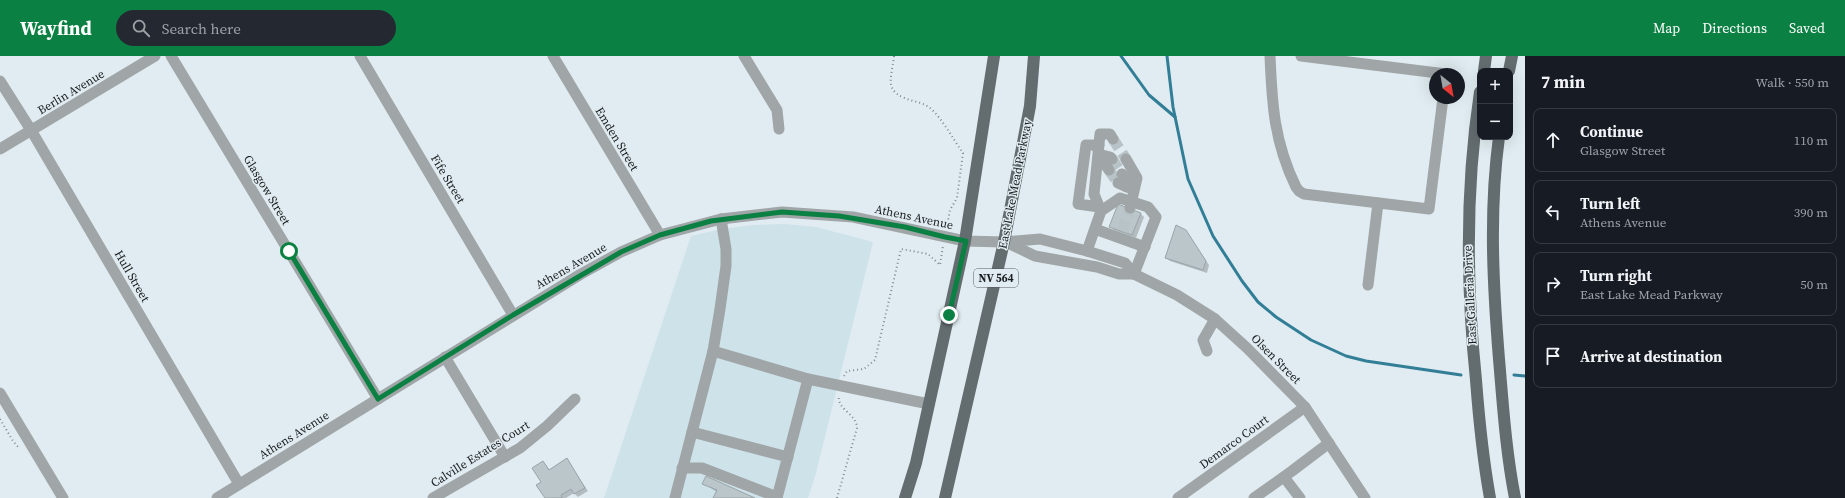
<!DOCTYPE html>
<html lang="en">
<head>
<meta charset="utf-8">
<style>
	body { margin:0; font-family:"Source Serif 4",serif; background:#242831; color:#f1f3f6 }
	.controls { position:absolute; right:12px; top:12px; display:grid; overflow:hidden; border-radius:8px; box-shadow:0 4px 16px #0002 }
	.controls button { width:36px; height:36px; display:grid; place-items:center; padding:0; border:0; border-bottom:1px solid #363941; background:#171b24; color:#f1f3f6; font:20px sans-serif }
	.compass { position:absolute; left:1429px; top:12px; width:36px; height:36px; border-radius:50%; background:#171b24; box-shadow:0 4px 16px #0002; rotate:149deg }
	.stop { position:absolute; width:12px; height:12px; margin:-9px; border:3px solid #0b8043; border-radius:50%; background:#fff }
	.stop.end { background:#0b8043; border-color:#fff; box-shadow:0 1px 4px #0008 }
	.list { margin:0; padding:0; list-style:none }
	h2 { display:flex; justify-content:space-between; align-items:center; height:52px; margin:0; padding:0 16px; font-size:17px }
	h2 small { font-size:13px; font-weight:400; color:#9ea1a6 }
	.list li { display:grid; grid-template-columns:26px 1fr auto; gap:12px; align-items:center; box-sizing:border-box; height:64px; margin:0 8px 8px; padding:0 8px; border:1px solid #363941; border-radius:8px }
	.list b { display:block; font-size:15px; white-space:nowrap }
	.list p { margin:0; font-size:13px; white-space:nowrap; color:#9ea1a6 }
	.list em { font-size:13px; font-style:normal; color:#9ea1a6 }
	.icon { flex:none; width:22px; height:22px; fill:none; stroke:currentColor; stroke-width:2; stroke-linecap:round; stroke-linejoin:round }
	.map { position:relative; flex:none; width:1525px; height:442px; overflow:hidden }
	header { display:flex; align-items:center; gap:24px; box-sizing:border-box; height:56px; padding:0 20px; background:#0b8043; color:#fff }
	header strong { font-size:19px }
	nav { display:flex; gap:22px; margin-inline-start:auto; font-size:14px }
	.search { width:280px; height:36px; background:#242831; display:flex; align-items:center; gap:10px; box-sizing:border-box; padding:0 14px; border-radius:22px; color:#9ea1a6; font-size:15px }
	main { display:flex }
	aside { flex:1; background:#171b24 }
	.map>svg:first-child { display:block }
	.built { fill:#cde2e9 }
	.shadow { fill:#0003 }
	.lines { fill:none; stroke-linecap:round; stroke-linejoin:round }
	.stream { stroke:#327e96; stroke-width:3 }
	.building { fill:#bbc6cb; stroke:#99a4a8 }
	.minor-tunnel { stroke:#b8c3c7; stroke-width:11; stroke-dasharray:11 5.5; stroke-linecap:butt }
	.path { stroke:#80888c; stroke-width:2; stroke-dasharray:1 3; stroke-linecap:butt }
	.minor { stroke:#a0a5a7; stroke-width:11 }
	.major { stroke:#636c6f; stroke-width:12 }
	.route { stroke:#0b8043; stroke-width:5 }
	.labels { text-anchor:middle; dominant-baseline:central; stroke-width:3; stroke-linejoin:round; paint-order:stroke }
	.shield { fill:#e0ecf1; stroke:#555b5e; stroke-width:1 }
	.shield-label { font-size:11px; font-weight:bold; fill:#191d1f }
	.street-label { font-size:12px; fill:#191d1f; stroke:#e0ecf1 }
</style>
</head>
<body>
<header>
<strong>Wayfind</strong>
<div class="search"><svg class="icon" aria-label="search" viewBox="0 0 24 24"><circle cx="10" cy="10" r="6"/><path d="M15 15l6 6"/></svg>Search here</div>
<nav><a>Map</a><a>Directions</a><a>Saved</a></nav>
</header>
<main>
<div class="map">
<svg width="1525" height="442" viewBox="0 0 1525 442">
	<rect width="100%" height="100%" fill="#e0ecf1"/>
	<!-- built -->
	<path class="built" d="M785,168L816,171L873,186L816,417L808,442H604L691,180L722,173L753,169Z"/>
	<!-- shadow -->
	<g class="shadow">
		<path d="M1140,157L1144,161L1136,182L1114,174L1111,170Z"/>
		<path d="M1185,174L1209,209L1207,217L1170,205L1166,202Z"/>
		<path d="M567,404L588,435L578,441L574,437L566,442H546L542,426L543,406L550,414Z"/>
		<path d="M703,427L753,442H714L717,436Z"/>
	</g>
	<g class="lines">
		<!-- stream -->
		<g class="stream">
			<path d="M1121,0L1149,39L1175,61"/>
			<path d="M1167,0L1173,51L1188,123L1213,180L1242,225L1258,246L1276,261L1311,284L1346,300L1366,305L1461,319"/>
			<path d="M1514,319L1525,320"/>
		</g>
	</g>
	<!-- building -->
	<g class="building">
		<path d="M1118,148L1141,157L1132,179L1109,171Z"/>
		<path d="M1176,169L1186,174L1206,205L1203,214L1165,202Z"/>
		<path d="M567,402L585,432L574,438L571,433L561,439L562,442H545L536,429L541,426L532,412L543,405L549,414Z"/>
		<path d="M706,420L755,442H713L717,434L702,428Z"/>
	</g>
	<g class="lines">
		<!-- minor-tunnel -->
		<g class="minor-tunnel">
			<path d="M1113,83L1126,103"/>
			<path d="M1112,103L1122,118"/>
			<path d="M1109,114L1118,127"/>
			<path d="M1122,175L1130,152"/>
		</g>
		<!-- path -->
		<g class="path">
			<path d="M894,0C891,26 883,36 913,45C919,46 925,48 930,52C942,62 953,83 963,97L957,142L950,154L947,170"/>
			<path d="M844,320L847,315L864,313L875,304L901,193L928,198L940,209L943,190"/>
			<path d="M0,363L13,385L19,392"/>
			<path d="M837,442L857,372C857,358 837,354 839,340"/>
		</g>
		<!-- minor -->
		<g class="minor">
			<path d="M171,0L378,343"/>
			<path d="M360,0L513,259"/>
			<path d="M553,0L660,179"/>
			<path d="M744,0L777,54L779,73"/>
			<path d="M1270,0C1272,48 1274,86 1296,131L1299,135L1304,138L1429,153L1443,42"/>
			<path d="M1301,0L1446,18"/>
			<path d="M0,25L31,74L239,428"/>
			<path d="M0,93L155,0"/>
			<path d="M1098,94C1103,101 1104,108 1109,114"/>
			<path d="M1102,99L1110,101L1112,103"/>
			<path d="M1126,103L1137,122L1130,152"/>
			<path d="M1122,118L1127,124V131L1134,133"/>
			<path d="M1118,127L1127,131"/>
			<path d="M1099,151L1078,148L1086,89H1099"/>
			<path d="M1101,155L1094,138L1100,78H1110L1113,83"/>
			<path d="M1095,173L1145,191"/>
			<path d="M1006,186L1035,200L1097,211L1119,218H1134L1177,239L1215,263L1247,292L1305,351L1365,442"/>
			<path d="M1087,195L1101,155L1120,142L1148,151L1156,161L1134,218"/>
			<path d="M1368,229L1378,147"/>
			<path d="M713,295L808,323L929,348"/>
			<path d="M1207,295L1203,284L1215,263"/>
			<path d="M445,301L505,401"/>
			<path d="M0,337L63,442"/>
			<path d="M692,376L788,401"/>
			<path d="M682,412H702L777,441"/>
			<path d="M1284,421L1300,442"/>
			<path d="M217,442L581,218L621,196L660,179L721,163L782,156L853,161L965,185L1004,186L1040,183L1087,195L1125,207L1134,218"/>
			<path d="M433,442L520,392L547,370L575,343"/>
			<path d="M675,442L713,295L720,253L726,210V193L721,163"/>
			<path d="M777,442L808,323"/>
			<path d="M1178,442L1305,351"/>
			<path d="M1254,442L1292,415L1329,387"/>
		</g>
		<!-- major -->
		<g class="major">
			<path d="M1484,15L1486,0"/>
			<path d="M1509,15L1512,0"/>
			<path d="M1480,36C1465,134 1466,227 1476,324C1479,364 1483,403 1490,442"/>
			<path d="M1499,81C1489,155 1493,229 1499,303C1503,350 1506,396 1515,442"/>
			<path d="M905,442L916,407L965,185L994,0"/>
			<path d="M945,442L1004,186L1030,50L1034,0"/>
		</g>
	</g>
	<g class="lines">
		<!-- route -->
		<path class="route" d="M289,195L378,343L513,259L621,196L660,179L711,165L782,156L839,160L905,171L945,181L966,185L949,259"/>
	</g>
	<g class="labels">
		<!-- shield labels -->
		<rect class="shield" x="974" y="213" width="44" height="18" rx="3"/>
		<g class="shield-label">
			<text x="996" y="222">NV 564</text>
		</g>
		<!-- street labels -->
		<g class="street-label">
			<text transform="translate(71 36) rotate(-31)">Berlin Avenue</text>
			<text transform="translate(617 83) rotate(59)">Emden Street</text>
			<text transform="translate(448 123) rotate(59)">Fife Street</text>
			<text transform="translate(1015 128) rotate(-79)">East Lake Mead Parkway</text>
			<text transform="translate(267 134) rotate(59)">Glasgow Street</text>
			<text transform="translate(914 161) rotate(12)">Athens Avenue</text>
			<text transform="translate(571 210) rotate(-30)">Athens Avenue</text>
			<text transform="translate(132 220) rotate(60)">Hull Street</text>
			<text transform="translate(1470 239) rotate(-93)">East Galleria Drive</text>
			<text transform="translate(1276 303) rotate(45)">Olsen Street</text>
			<text transform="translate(294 379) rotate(-32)">Athens Avenue</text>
			<text transform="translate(1234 386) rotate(-36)">Demarco Court</text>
			<text transform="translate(480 398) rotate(-32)">Calville Estates Court</text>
		</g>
	</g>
</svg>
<div class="controls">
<button>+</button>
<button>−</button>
</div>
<svg class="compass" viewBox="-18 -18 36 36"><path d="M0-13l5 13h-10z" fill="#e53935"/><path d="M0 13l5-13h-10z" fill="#9ea1a6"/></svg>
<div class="stop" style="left:289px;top:195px"></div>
<div class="stop end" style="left:949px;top:259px"></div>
</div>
<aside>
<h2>7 min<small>Walk · 550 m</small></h2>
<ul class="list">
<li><svg class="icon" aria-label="ahead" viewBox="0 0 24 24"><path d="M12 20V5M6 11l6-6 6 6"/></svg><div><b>Continue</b><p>Glasgow Street</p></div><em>110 m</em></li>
<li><svg class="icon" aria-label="left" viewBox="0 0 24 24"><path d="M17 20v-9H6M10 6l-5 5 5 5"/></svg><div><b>Turn left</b><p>Athens Avenue</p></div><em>390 m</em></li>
<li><svg class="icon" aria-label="right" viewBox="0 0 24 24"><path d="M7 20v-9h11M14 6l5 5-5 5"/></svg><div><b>Turn right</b><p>East Lake Mead Parkway</p></div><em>50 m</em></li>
<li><svg class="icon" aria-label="arrive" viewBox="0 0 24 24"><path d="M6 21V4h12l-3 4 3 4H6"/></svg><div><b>Arrive at destination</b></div></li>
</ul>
</aside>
</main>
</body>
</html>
